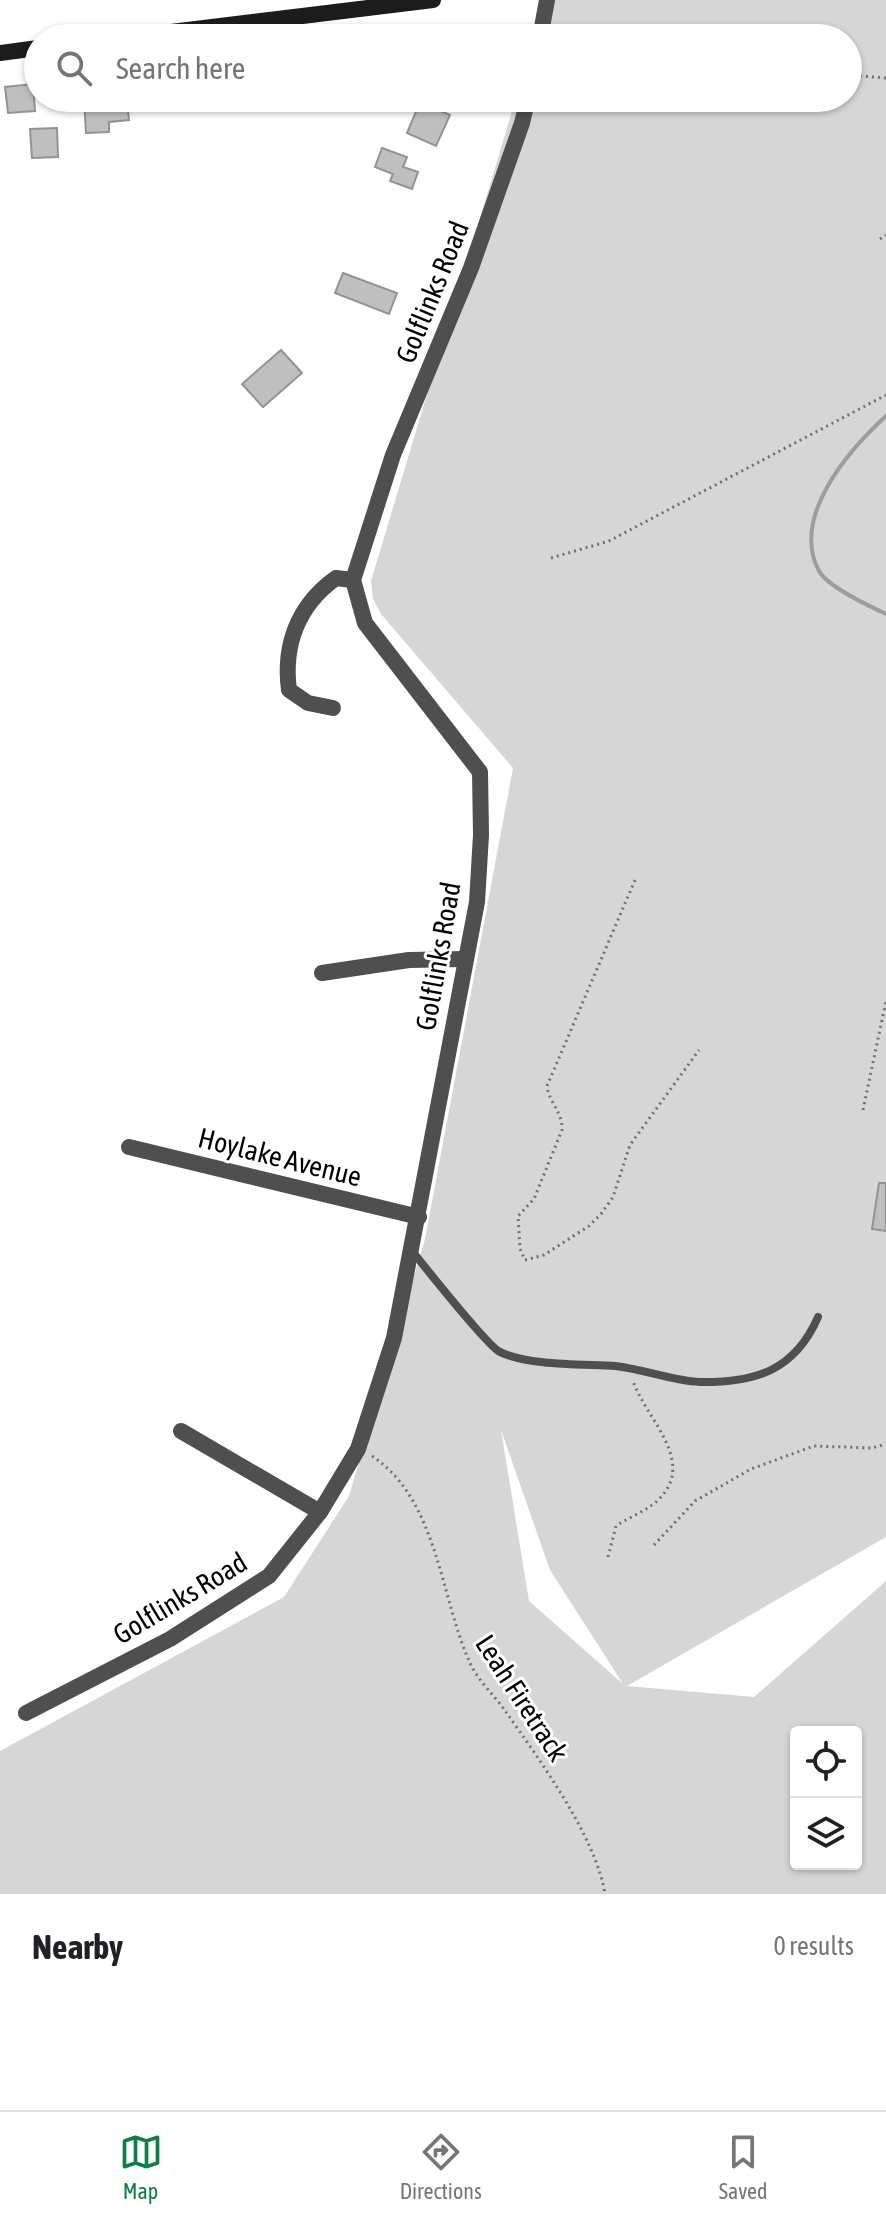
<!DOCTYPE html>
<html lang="en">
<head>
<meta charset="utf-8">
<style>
	body { margin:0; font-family:"Asap Condensed",sans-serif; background:#f6f6f6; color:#202124 }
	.controls { position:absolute; right:24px; bottom:24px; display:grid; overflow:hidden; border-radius:8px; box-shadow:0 2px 6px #0004 }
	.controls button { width:72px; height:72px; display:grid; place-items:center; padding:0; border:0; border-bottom:2px solid #e0e0e0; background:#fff; color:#202124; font:40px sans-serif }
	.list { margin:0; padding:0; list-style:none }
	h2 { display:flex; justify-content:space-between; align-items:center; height:104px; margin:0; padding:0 32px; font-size:34px }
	h2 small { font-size:26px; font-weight:400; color:#757577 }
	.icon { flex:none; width:44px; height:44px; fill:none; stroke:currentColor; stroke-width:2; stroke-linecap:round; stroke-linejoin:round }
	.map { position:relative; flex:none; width:886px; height:1894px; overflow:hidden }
	.search { position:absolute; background:#fff; box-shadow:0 2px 6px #0004; left:24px; right:24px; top:24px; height:88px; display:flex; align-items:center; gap:20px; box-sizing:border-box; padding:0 28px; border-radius:44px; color:#757577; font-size:30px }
	.sheet { height:216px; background:#fff }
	nav { display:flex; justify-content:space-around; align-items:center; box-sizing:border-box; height:112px; border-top:2px solid #e0e0e0; background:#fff; font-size:22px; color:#757577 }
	nav a { display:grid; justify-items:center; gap:4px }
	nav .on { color:#0b8043 }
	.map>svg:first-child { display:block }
	.green { fill:#d6d6d6; fill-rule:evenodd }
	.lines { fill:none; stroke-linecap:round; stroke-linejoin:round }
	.stream { stroke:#9d9d9d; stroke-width:4 }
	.building { fill:#bfbfbf; stroke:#939393; stroke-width:2 }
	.path { stroke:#717171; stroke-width:3; stroke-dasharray:2 4; stroke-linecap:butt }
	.service { stroke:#4f4f4f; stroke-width:8 }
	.minor { stroke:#4f4f4f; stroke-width:16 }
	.secondary { stroke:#1c1c1c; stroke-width:16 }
	.labels { text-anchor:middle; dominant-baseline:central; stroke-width:6; stroke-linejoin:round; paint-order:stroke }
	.street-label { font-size:28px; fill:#000; stroke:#fff }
</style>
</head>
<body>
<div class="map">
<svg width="886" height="1894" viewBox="0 0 886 1894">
	<rect width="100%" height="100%" fill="#fff"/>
	<!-- green -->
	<path class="green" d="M546,0H886V1537L627,1686L754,1697L886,1581V1894H0V1751L284,1597L349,1496L425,1239L513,768L381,614L373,599L371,581L516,98H848V38H534ZM501,1430L550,1570L623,1684L529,1601ZM796,1732H856V1864H796Z"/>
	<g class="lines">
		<!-- stream -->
		<path class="stream" d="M886,416C849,450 790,517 819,571C828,587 869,606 886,614"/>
	</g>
	<!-- building -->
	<g class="building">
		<path d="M33,84L35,111L8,113L5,87Z"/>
		<path d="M84,98H127L129,120L109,122V132L86,133Z"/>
		<path d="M420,102L450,115L436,146L407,133Z"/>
		<path d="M57,128L58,157L32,158L30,129Z"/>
		<path d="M382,148L407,157L403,167L418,172L412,189L390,181L393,174L375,167Z"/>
		<path d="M343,273L397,293L389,314L335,293Z"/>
		<path d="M281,350L302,373L263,407L242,384Z"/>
		<path d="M879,1183H886V1231L872,1229Z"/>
	</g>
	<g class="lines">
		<!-- path -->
		<g class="path">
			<path d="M848,75L886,78"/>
			<path d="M880,239L886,235"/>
			<path d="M551,558L609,541L886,395"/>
			<path d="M635,880L547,1086C549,1103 563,1112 562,1130L534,1199L518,1216L520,1249L525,1260L544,1255L589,1226L601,1214L613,1197L630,1145L699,1050"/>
			<path d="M863,1110L886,1001"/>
			<path d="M372,1456C438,1500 440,1597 470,1663C478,1681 495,1696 506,1712C539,1759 596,1837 605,1894"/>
			<path d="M654,1545L695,1501L751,1469L814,1446L872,1448L886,1444"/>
			<path d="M608,1557L616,1526C631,1516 647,1511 659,1499C697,1461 646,1419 633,1381"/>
		</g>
		<!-- service -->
		<path class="service" d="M412,1251C426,1268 487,1346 500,1352C530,1366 582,1364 615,1366C644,1369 671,1381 700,1382C756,1383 795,1370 818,1317"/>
		<!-- minor -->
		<g class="minor">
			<path d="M540,38L547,0"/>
			<path d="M333,708L308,703L289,690C283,645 298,605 336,578L353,580"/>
			<path d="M322,973L409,960L464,959"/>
			<path d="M129,1147L419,1217"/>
			<path d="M181,1431L320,1512"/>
			<path d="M26,1713L170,1639L269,1576L320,1512L358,1449L394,1338L477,902L481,835L480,772L365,623L353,580L393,455L471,268L522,123L528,98"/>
		</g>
		<!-- secondary -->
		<g class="secondary">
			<path d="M122,38L433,0"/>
			<path d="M0,53L38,48"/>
		</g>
	</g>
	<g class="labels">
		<!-- street labels -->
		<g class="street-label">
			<text transform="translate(432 292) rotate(-68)">Golflinks Road</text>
			<text transform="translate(438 956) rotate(-80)">Golflinks Road</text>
			<text transform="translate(280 1157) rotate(14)">Hoylake Avenue</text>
			<text transform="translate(180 1598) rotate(-31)">Golflinks Road</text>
			<text transform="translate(522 1698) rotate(57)">Leah Firetrack</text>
		</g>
	</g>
</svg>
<div class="controls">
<button><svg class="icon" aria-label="locate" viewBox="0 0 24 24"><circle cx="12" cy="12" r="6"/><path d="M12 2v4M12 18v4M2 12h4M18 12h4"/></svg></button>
<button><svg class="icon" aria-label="layers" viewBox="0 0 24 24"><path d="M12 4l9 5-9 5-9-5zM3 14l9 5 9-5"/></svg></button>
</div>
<div class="search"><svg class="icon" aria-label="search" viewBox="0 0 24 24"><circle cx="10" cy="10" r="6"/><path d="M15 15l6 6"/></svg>Search here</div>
</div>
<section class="sheet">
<h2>Nearby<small>0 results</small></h2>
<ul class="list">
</ul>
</section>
<nav>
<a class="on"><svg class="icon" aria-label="map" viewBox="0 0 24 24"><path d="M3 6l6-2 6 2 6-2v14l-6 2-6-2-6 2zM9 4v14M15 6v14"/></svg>Map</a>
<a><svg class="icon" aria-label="directions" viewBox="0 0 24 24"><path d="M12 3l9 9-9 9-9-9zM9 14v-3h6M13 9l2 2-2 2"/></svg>Directions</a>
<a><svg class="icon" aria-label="saved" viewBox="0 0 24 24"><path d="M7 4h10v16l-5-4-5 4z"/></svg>Saved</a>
</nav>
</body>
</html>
